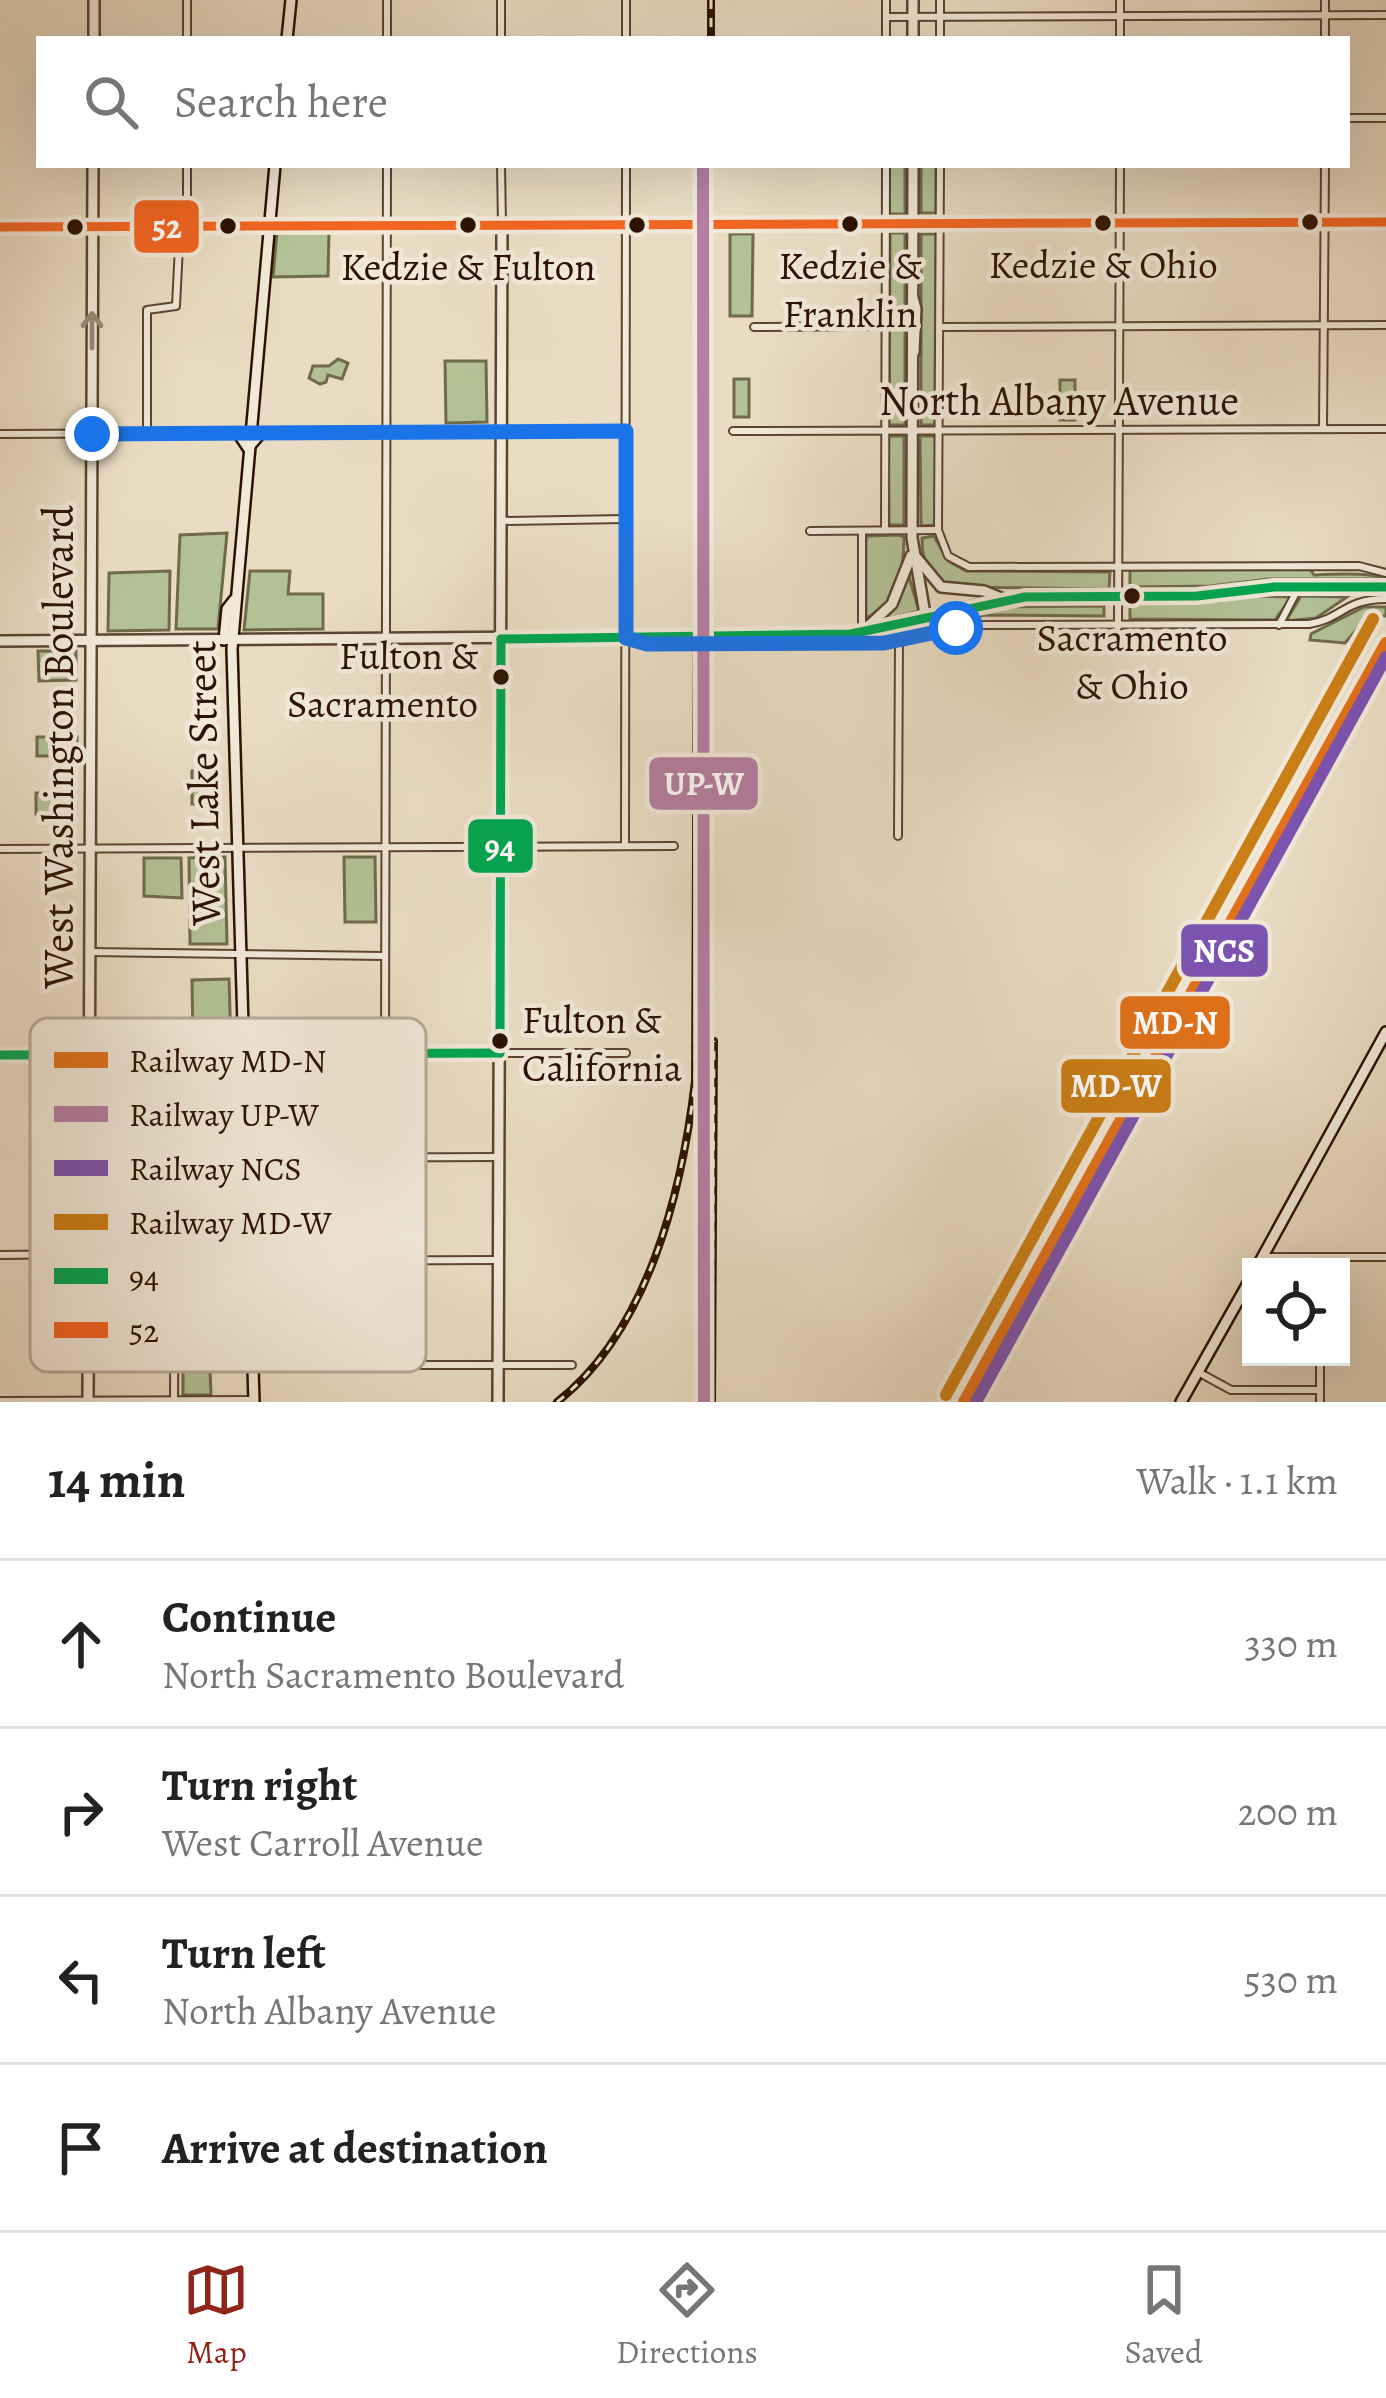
<!DOCTYPE html>
<html lang="en">
<head>
<meta charset="utf-8">
<style>
	body { margin:0; font-family:Alegreya,serif; background:#f2f2f2; color:#222 }
	.controls { position:absolute; right:36px; bottom:36px; display:grid; overflow:hidden; border-radius:0px; box-shadow:0 12px 48px #0002 }
	.controls button { width:108px; height:108px; display:grid; place-items:center; padding:0; border:0; border-bottom:3px solid #e0e0e0; background:#fff; color:#222; font:60px sans-serif }
	.stop { position:absolute; width:36px; height:36px; margin:-27px; border:9px solid #1a73e8; border-radius:50%; background:#fff }
	.stop.end { background:#1a73e8; border-color:#fff; box-shadow:0 3px 12px #0008 }
	.list { margin:0; padding:0; list-style:none }
	h2 { display:flex; justify-content:space-between; align-items:center; height:156px; margin:0; padding:0 48px; font-size:51px }
	h2 small { font-size:39px; font-weight:400; color:#767676 }
	.list li { display:grid; grid-template-columns:78px 1fr auto; gap:36px; align-items:center; box-sizing:border-box; height:168px; padding:0 48px; border-top:3px solid #e0e0e0 }
	.list b { display:block; font-size:45px; white-space:nowrap }
	.list p { margin:0; font-size:39px; white-space:nowrap; color:#767676 }
	.list em { font-size:39px; font-style:normal; color:#767676 }
	.icon { flex:none; width:66px; height:66px; fill:none; stroke:currentColor; stroke-width:2; stroke-linecap:round; stroke-linejoin:round }
	.map { position:relative; flex:none; width:1386px; height:1402px; overflow:hidden }
	.search { position:absolute; background:#fff; box-shadow:0 12px 48px #0002; left:36px; right:36px; top:36px; height:132px; display:flex; align-items:center; gap:30px; box-sizing:border-box; padding:0 42px; border-radius:0px; color:#767676; font-size:45px }
	.sheet { height:828px; background:#fff }
	nav { display:flex; justify-content:space-around; align-items:center; box-sizing:border-box; height:168px; border-top:3px solid #e0e0e0; background:#fff; font-size:33px; color:#767676 }
	nav a { display:grid; justify-items:center; gap:6px }
	nav .on { color:#8f2418 }
	.map>svg:first-child { display:block }
	.green { fill:#b3c196; stroke:#706a4b; stroke-width:3 }
	.lines { fill:none; stroke-linecap:round; stroke-linejoin:round }
	.minor-casing { stroke:#5c4431; stroke-width:10 }
	.tertiary-casing { stroke:#5c4431; stroke-width:14 }
	.secondary-casing { stroke:#2d1200; stroke-width:14 }
	.minor { stroke:#f1e8d8; stroke-width:6 }
	.tertiary { stroke:#f1e8d8; stroke-width:9 }
	.secondary { stroke:#f1e8d8; stroke-width:9 }
	.rail-casing { stroke:#2d1200; stroke-width:8 }
	.rail { stroke:#f1e8d8; stroke-width:3; stroke-dasharray:9; stroke-linecap:butt }
	.bus-1-casing { stroke:#f1e8d8; stroke-width:18 }
	.bus-2-casing { stroke:#f1e8d8; stroke-width:18 }
	.bus-1 { stroke:#00a651; stroke-width:9 }
	.bus-2 { stroke:#f26522; stroke-width:9 }
	.rail-1-casing { stroke:#f1e8d8; stroke-width:21 }
	.rail-2-casing { stroke:#f1e8d8; stroke-width:21 }
	.rail-3-casing { stroke:#f1e8d8; stroke-width:21 }
	.rail-4-casing { stroke:#f1e8d8; stroke-width:21 }
	.rail-1 { stroke:#e07119; stroke-width:12 }
	.rail-2 { stroke:#b57ea2; stroke-width:12 }
	.rail-3 { stroke:#7c53af; stroke-width:12 }
	.rail-4 { stroke:#ca7e16; stroke-width:12 }
	.oneway { stroke:#987 }
	.route { stroke:#1a73e8; stroke-width:15 }
	.bus-dot { fill:#2d1200; stroke:#f1e8d8; stroke-width:4.5 }
	.labels { text-anchor:middle; dominant-baseline:central; stroke-width:9; stroke-linejoin:round; paint-order:stroke }
	.bus-label { font-size:39px; fill:#2d1200; stroke:#f1e8d8 }
	.street-label { font-size:42px; fill:#2d1200; stroke:#f1e8d8 }
	.key { fill:#f1e8d8; stroke:#b6a897; stroke-width:3 }
	.key-label { font-size:33px; fill:#2d1200 }
	.line-badge { stroke:#f1e8d8; stroke-width:4.5 }
	.badge-label { font-size:33px; text-anchor:middle; font-weight:bold; fill:#fff }
</style>
</head>
<body>
<div class="map">
<svg width="1386" height="1402" viewBox="0 0 1386 1402">
	<rect width="100%" height="100%" fill="#e9dcc3"/>
	<filter id="stains"><feTurbulence type="fractalNoise" baseFrequency=".00167" numOctaves="4"/><feColorMatrix values="0 0 0 0 .2 0 0 0 0 .09 0 0 0 0 .02 0 0 0 .5 -.17"/></filter>
	<radialGradient id="worn" r=".72"><stop offset=".6" stop-color="#630" stop-opacity="0"/><stop offset="1" stop-color="#630" stop-opacity=".3"/></radialGradient>
	<!-- green -->
	<g class="green">
		<rect x="889" y="165" width="16" height="49"/>
		<rect x="921" y="165" width="15" height="48"/>
		<path d="M277,231L329,232L328,276L273,277Z"/>
		<path d="M890,233H905V425H889Z"/>
		<path d="M753,234L752,316H730V234Z"/>
		<path d="M921,234H936L935,425H921Z"/>
		<path d="M338,359L348,363L342,379L328,375L326,382L320,384L309,378L313,366H329Z"/>
		<path d="M445,361H486L487,422L446,423Z"/>
		<rect x="734" y="379" width="15" height="38"/>
		<rect x="1060" y="380" width="15" height="40"/>
		<path d="M888,436H904V525H889Z"/>
		<path d="M920,436H936L935,525L921,526Z"/>
		<path d="M227,533L218,629H176L180,535Z"/>
		<path d="M899,535L904,537C904,570 899,603 866,618V536Z"/>
		<path d="M934,536L948,561L966,571L1110,572L1109,589L951,587C927,577 922,562 922,538Z"/>
		<path d="M1310,569L1314,575C1334,574 1375,572 1386,579H1269L1210,586L1130,587V570Z"/>
		<path d="M170,571L169,630L108,631L109,573Z"/>
		<path d="M250,571H290L288,594H323V629L244,630Z"/>
		<path d="M908,573L919,611L881,621L897,603Z"/>
		<path d="M1249,596L1291,597L1275,620L1130,619V605L1141,603L1220,601Z"/>
		<path d="M1301,596L1347,597L1316,618L1286,621Z"/>
		<path d="M1104,606V616L984,615L936,626L999,607Z"/>
		<path d="M1364,607H1386V616L1369,615L1345,643L1310,640L1311,634Z"/>
		<path d="M38,651H76V680L39,681Z"/>
		<rect x="37" y="737" width="40" height="19"/>
		<path d="M192,771L215,772L214,804H192Z"/>
		<path d="M76,792V814H36V793Z"/>
		<path d="M225,857L227,944H190L189,858Z"/>
		<path d="M344,857H375L376,922H345Z"/>
		<path d="M144,858H181L182,898L144,896Z"/>
		<path d="M229,979L231,1044H193L192,980Z"/>
		<path d="M183,1369L210,1370L211,1395H183Z"/>
	</g>
	<g class="lines">
		<!-- minor casing -->
		<g class="minor-casing">
			<g id="minor">
				<path d="M501,0V39"/>
				<path d="M886,17L1386,15"/>
				<path d="M187,39V0"/>
				<path d="M387,39V0"/>
				<path d="M626,39V0"/>
				<path d="M886,39V0"/>
				<path d="M940,39V0"/>
				<path d="M1120,39V0"/>
				<path d="M1325,39V0"/>
				<path d="M1347,118H1386"/>
				<path d="M501,165L502,225"/>
				<path d="M940,165L938,530L948,556L969,567L1359,566L1386,573"/>
				<path d="M187,226V165"/>
				<path d="M754,327L885,326"/>
				<path d="M940,327L1386,325"/>
				<path d="M1323,428L1325,165"/>
				<path d="M733,431L1386,429"/>
				<path d="M0,434L625,431"/>
				<path d="M147,434V310L176,306L180,226"/>
				<path d="M501,521L625,519"/>
				<path d="M885,530L886,165"/>
				<path d="M810,531L938,530"/>
				<path d="M1279,625L1299,587"/>
				<path d="M1118,627L1120,165"/>
				<path d="M862,629V531"/>
				<path d="M638,640L647,643H884L980,625L1309,624C1342,619 1344,599 1386,599"/>
				<path d="M898,836L899,641"/>
				<path d="M625,846L626,165"/>
				<path d="M0,849L674,846"/>
				<path d="M90,952L385,956"/>
				<path d="M500,1053H626"/>
				<path d="M385,1054L387,165"/>
				<path d="M247,1158L500,1157"/>
				<path d="M0,1255L89,1254"/>
				<path d="M1264,1257H1386"/>
				<path d="M258,1261L499,1260"/>
				<path d="M253,1365H572"/>
				<path d="M1198,1372L1231,1390H1320"/>
				<path d="M0,1401L254,1400"/>
				<path d="M174,1402L176,1055"/>
				<path d="M1320,1402V1357"/>
			</g>
		</g>
		<!-- tertiary casing -->
		<g class="tertiary-casing">
			<g id="tertiary">
				<path d="M94,39V0"/>
				<path d="M913,39V0"/>
				<path d="M913,165L912,538L926,620"/>
				<path d="M913,298L916,309L914,352"/>
				<path d="M917,558L941,587L984,591L1003,599"/>
				<path d="M861,633L892,604L911,556"/>
				<path d="M0,641L833,635C899,632 960,603 1025,597L1197,596L1274,587H1386"/>
				<path d="M0,1055L500,1053"/>
				<path d="M88,1402L93,165"/>
				<path d="M498,1402L502,225"/>
			</g>
		</g>
		<!-- secondary casing -->
		<g class="secondary-casing">
			<g id="secondary">
				<path d="M287,39L291,0"/>
				<path d="M0,227L1386,222"/>
				<path d="M238,433L248,448L261,433"/>
				<path d="M224,640L227,609L234,600"/>
				<path d="M1257,1267L1386,1032"/>
				<path d="M254,1402L232,649L275,165"/>
				<path d="M1181,1402L1251,1278"/>
			</g>
		</g>
		<!-- minor -->
		<use href="#minor" class="minor"/>
		<!-- tertiary -->
		<use href="#tertiary" class="tertiary"/>
		<!-- secondary -->
		<use href="#secondary" class="secondary"/>
		<!-- rail casing -->
		<g class="rail-casing">
			<g id="rail">
				<path d="M711,0V39"/>
				<path d="M557,1402C648,1331 682,1192 695,1081L699,165"/>
				<path d="M712,1402L714,1041"/>
			</g>
		</g>
		<!-- rail -->
		<use href="#rail" class="rail"/>
		<!-- bus-1 casing -->
		<g class="bus-1-casing">
			<g id="bus-1">
				<path d="M501,639L851,634L1025,597L1197,596L1274,587H1386"/>
				<path d="M500,1053L501,639"/>
				<path d="M0,1055L500,1053"/>
			</g>
		</g>
		<!-- bus-2 casing -->
		<g class="bus-2-casing">
			<path id="bus-2" d="M0,227L1386,222"/>
		</g>
		<!-- bus-1 -->
		<use href="#bus-1" class="bus-1"/>
		<!-- bus-2 -->
		<use href="#bus-2" class="bus-2"/>
		<!-- rail-1 casing -->
		<g class="rail-1-casing">
			<path id="rail-1" d="M964,1402L1386,643"/>
		</g>
		<!-- rail-2 casing -->
		<g class="rail-2-casing">
			<path id="rail-2" d="M703,165L704,1402"/>
		</g>
		<!-- rail-3 casing -->
		<g class="rail-3-casing">
			<path id="rail-3" d="M976,1402L1386,657"/>
		</g>
		<!-- rail-4 casing -->
		<g class="rail-4-casing">
			<path id="rail-4" d="M946,1395L1373,619"/>
		</g>
		<!-- rail-1 -->
		<use href="#rail-1" class="rail-1"/>
		<!-- rail-2 -->
		<use href="#rail-2" class="rail-2"/>
		<!-- rail-3 -->
		<use href="#rail-3" class="rail-3"/>
		<!-- rail-4 -->
		<use href="#rail-4" class="rail-4"/>
	</g>
	<!-- one-way arrows -->
	<defs><path id="oneway-shaft" d="M-6 0H5M1.5-3L5.5 0L1.5 3" fill="none" stroke-width="1.6" stroke-linecap="round" stroke-linejoin="round" transform="scale(3)"/></defs>
	<use class="oneway" href="#oneway-shaft" transform="translate(92 330) rotate(-90)"/>
	<g class="lines">
		<!-- route -->
		<path class="route" d="M92,434L626,431V638L647,644L884,643L956,628"/>
	</g>
	<!-- markers -->
	<g class="bus-dot">
		<circle cx="1310" cy="222" r="10"/>
		<circle cx="1103" cy="223" r="10"/>
		<circle cx="850" cy="224" r="10"/>
		<circle cx="468" cy="225" r="10"/>
		<circle cx="637" cy="225" r="10"/>
		<circle cx="228" cy="226" r="10"/>
		<circle cx="75" cy="227" r="10"/>
		<circle cx="1132" cy="596" r="10"/>
		<circle cx="501" cy="677" r="10"/>
		<circle cx="500" cy="1041" r="10"/>
	</g>
	<g class="labels">
		<!-- bus labels -->
		<g class="bus-label">
			<text x="1103" y="264">Kedzie &amp; Ohio</text>
			<text x="850" y="265">Kedzie &amp;<tspan x="850" dy="48">Franklin</tspan></text>
			<text x="468" y="266">Kedzie &amp; Fulton</text>
			<text x="1132" y="637">Sacramento<tspan x="1132" dy="48">&amp; Ohio</tspan></text>
			<text x="478" y="655" text-anchor="end">Fulton &amp;<tspan x="478" dy="48">Sacramento</tspan></text>
			<text x="522" y="1019" text-anchor="start">Fulton &amp;<tspan x="522" dy="48">California</tspan></text>
		</g>
		<!-- street labels -->
		<g class="street-label">
			<text x="1059" y="400">North Albany Avenue</text>
			<text transform="translate(58 747) rotate(-90)">West Washington Boulevard</text>
			<text transform="translate(203 783) rotate(-91)">West Lake Street</text>
		</g>
	</g>
	<!-- legend -->
	<rect x="30" y="1018" width="396" height="354" rx="18" class="key"/>
	<rect x="54" y="1052" width="54" height="16" fill="#e07119"/>
	<rect x="54" y="1106" width="54" height="16" fill="#b57ea2"/>
	<rect x="54" y="1160" width="54" height="16" fill="#7c53af"/>
	<rect x="54" y="1214" width="54" height="16" fill="#ca7e16"/>
	<rect x="54" y="1268" width="54" height="16" fill="#00a651"/>
	<rect x="54" y="1322" width="54" height="16" fill="#f26522"/>
	<g class="key-label">
		<text x="129" y="1072">Railway MD-N</text>
		<text x="129" y="1126">Railway UP-W</text>
		<text x="129" y="1180">Railway NCS</text>
		<text x="129" y="1234">Railway MD-W</text>
		<text x="129" y="1288">94</text>
		<text x="129" y="1342">52</text>
	</g>
	<g class="line-badge">
		<rect x="132" y="198" width="69" height="57" rx="12" fill="#f26522"/>
		<rect x="647" y="755" width="113" height="57" rx="12" fill="#b57ea2"/>
		<rect x="466" y="817" width="69" height="58" rx="12" fill="#00a651"/>
		<rect x="1179" y="922" width="91" height="57" rx="12" fill="#7c53af"/>
		<rect x="1118" y="994" width="114" height="57" rx="12" fill="#e07119"/>
		<rect x="1059" y="1057" width="114" height="58" rx="12" fill="#ca7e16"/>
	</g>
	<g class="badge-label">
		<text x="167" y="238">52</text>
		<text x="704" y="795">UP-W</text>
		<text x="500" y="858">94</text>
		<text x="1224" y="962">NCS</text>
		<text x="1175" y="1034">MD-N</text>
		<text x="1116" y="1097">MD-W</text>
	</g>
	<rect width="100%" height="100%" filter="url(#stains)"/>
	<rect width="100%" height="100%" fill="url(#worn)"/>
</svg>
<div class="controls">
<button><svg class="icon" aria-label="locate" viewBox="0 0 24 24"><circle cx="12" cy="12" r="6"/><path d="M12 2v4M12 18v4M2 12h4M18 12h4"/></svg></button>
</div>
<div class="stop" style="left:956px;top:628px"></div>
<div class="stop end" style="left:92px;top:434px"></div>
<div class="search"><svg class="icon" aria-label="search" viewBox="0 0 24 24"><circle cx="10" cy="10" r="6"/><path d="M15 15l6 6"/></svg>Search here</div>
</div>
<section class="sheet">
<h2>14 min<small>Walk · 1.1 km</small></h2>
<ul class="list">
<li><svg class="icon" aria-label="ahead" viewBox="0 0 24 24"><path d="M12 20V5M6 11l6-6 6 6"/></svg><div><b>Continue</b><p>North Sacramento Boulevard</p></div><em>330 m</em></li>
<li><svg class="icon" aria-label="right" viewBox="0 0 24 24"><path d="M7 20v-9h11M14 6l5 5-5 5"/></svg><div><b>Turn right</b><p>West Carroll Avenue</p></div><em>200 m</em></li>
<li><svg class="icon" aria-label="left" viewBox="0 0 24 24"><path d="M17 20v-9H6M10 6l-5 5 5 5"/></svg><div><b>Turn left</b><p>North Albany Avenue</p></div><em>530 m</em></li>
<li><svg class="icon" aria-label="arrive" viewBox="0 0 24 24"><path d="M6 21V4h12l-3 4 3 4H6"/></svg><div><b>Arrive at destination</b></div></li>
</ul>
</section>
<nav>
<a class="on"><svg class="icon" aria-label="map" viewBox="0 0 24 24"><path d="M3 6l6-2 6 2 6-2v14l-6 2-6-2-6 2zM9 4v14M15 6v14"/></svg>Map</a>
<a><svg class="icon" aria-label="directions" viewBox="0 0 24 24"><path d="M12 3l9 9-9 9-9-9zM9 14v-3h6M13 9l2 2-2 2"/></svg>Directions</a>
<a><svg class="icon" aria-label="saved" viewBox="0 0 24 24"><path d="M7 4h10v16l-5-4-5 4z"/></svg>Saved</a>
</nav>
</body>
</html>
